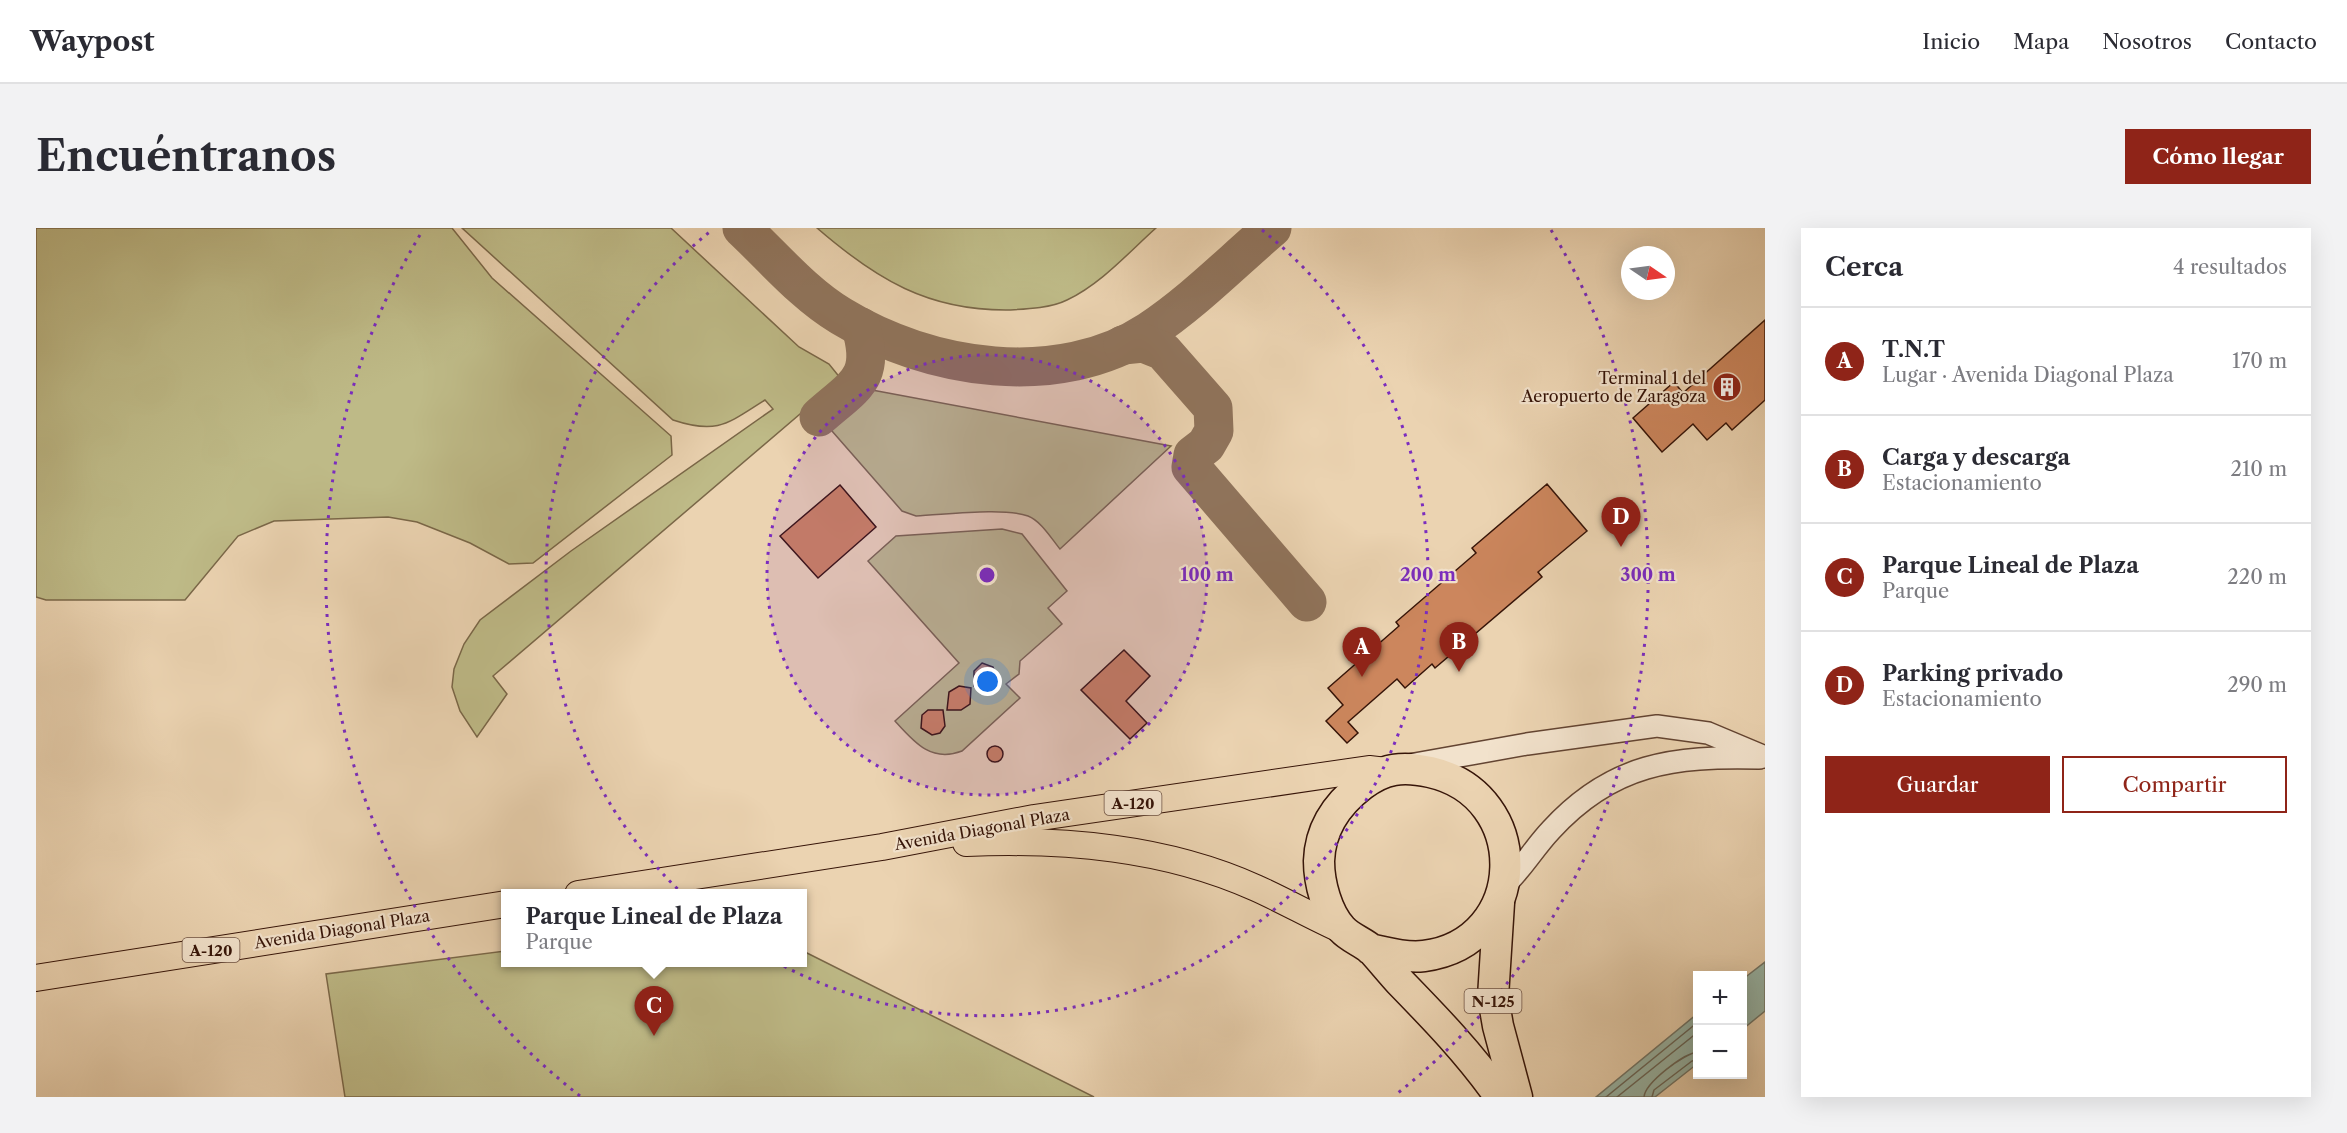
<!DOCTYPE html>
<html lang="es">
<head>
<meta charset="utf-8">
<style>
	body { margin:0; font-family:"Libre Caslon Text",serif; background:#f2f2f3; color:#2b2b33 }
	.controls { position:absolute; right:18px; bottom:18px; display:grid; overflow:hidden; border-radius:0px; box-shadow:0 6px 24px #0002 }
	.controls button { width:54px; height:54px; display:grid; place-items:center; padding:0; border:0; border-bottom:2px solid #e1e1e2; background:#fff; color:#2b2b33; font:30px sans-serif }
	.compass { position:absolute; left:1585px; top:18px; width:54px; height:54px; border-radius:50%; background:#fff; box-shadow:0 6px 24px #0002; rotate:103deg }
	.you { position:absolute; left:952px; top:454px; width:21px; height:21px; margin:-15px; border:4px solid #fff; border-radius:50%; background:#1a73e8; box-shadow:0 0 0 9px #1a73e833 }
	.badge { display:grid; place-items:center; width:39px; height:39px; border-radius:50%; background:#8f2418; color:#fff; font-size:20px; font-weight:700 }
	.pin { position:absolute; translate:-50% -50px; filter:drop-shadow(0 2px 3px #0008) }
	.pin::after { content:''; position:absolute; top:32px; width:21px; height:18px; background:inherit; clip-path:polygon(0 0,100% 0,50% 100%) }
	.popup { position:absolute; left:465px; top:661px; width:306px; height:78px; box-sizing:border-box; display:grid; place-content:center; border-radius:0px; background:#fff; filter:drop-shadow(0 2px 4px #0005); font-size:20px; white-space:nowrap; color:#7c7c81 }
	.popup b { font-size:22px; color:#2b2b33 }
	.popup::after { content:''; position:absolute; left:50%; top:100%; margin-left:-12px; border:12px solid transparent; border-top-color:#fff }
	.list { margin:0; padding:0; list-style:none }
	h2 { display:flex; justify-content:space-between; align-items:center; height:78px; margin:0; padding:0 24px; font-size:26px }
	h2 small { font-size:20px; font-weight:400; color:#7c7c81 }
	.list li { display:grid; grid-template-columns:39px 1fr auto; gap:18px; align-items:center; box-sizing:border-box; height:108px; padding:0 24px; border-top:2px solid #e1e1e2 }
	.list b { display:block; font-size:22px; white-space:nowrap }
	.list p { margin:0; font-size:20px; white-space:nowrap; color:#7c7c81 }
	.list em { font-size:20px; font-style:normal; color:#7c7c81 }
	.actions { display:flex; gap:12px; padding:18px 24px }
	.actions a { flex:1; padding:14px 0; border:2px solid #8f2418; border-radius:0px; text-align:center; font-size:21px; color:#8f2418 }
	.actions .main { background:#8f2418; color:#fff }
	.map { position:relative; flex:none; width:1729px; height:869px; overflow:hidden; border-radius:0px }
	header { display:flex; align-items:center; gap:36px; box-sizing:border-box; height:84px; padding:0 30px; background:#fff; border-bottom:2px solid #e1e1e2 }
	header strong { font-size:28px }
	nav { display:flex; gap:33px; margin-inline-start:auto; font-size:21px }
	.intro { display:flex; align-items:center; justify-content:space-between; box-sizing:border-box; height:144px; padding:0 36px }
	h1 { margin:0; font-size:42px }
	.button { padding:15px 27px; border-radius:0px; background:#8f2418; color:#fff; font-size:21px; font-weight:700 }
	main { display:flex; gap:36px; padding:0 36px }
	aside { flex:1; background:#fff; border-radius:0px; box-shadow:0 6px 24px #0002 }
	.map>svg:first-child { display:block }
	.green { fill:#beba87; stroke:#7a6748; stroke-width:1.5 }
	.water { fill:#98b8ab; stroke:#71766a; stroke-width:1.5 }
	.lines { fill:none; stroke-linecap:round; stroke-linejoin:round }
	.shore { stroke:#67665a; stroke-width:1.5 }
	.taxiway { stroke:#90745c; stroke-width:39 }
	.building { fill:#cc865d; stroke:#361408; stroke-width:1.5 }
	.minor-casing { stroke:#634432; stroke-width:24 }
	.major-casing { stroke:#361408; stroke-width:28 }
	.highway-casing { stroke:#361408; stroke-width:33 }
	.minor { stroke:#f2e2cc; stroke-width:21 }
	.major { stroke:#ebd3b1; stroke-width:26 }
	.highway { stroke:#ebd3b1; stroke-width:30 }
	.ring { fill:none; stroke:#7b2cbf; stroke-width:3; stroke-dasharray:3 6 }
	.labels { text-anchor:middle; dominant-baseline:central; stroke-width:4.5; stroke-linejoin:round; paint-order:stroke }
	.shield { fill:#f2e2cc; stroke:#6e5243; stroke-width:1.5 }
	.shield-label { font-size:15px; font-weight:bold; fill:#361408 }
	.poi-label { font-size:16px; fill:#361408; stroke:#f2e2cc; text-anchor:end }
	.street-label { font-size:16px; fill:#361408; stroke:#f2e2cc }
	.centre { fill:#7b2cbf; stroke:#f2e2cc; stroke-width:3 }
	.ring-label { font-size:18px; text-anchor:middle; font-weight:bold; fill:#7b2cbf; stroke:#f2e2cc; stroke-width:4.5; stroke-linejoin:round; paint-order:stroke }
</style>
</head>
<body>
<header>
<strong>Waypost</strong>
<nav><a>Inicio</a><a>Mapa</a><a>Nosotros</a><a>Contacto</a></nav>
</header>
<div class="intro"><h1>Encuéntranos</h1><a class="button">Cómo llegar</a></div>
<main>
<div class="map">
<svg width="1729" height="869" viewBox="0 0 1729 869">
	<rect width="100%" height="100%" fill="#ebd3b1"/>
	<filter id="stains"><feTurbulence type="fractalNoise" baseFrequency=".00333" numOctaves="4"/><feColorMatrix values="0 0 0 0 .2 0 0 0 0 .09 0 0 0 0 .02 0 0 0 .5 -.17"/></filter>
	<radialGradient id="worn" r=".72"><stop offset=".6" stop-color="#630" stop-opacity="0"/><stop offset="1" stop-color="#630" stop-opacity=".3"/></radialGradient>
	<!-- green -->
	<g class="green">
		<path d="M0,0H416L456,50L635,208L636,227L497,335L473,336L434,315L381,294L352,289L238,293L202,308L149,372H10L0,369Z"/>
		<path d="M426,0H635L763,119L793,136L805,151L457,448L471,466L441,509L424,483L416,459L418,441L428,416L444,392L535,323L737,181L729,172C692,195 682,207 637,192Z"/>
		<path d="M781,0H1120C1093,24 1065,56 1031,72C1015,80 992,81 973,82C892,83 840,51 781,0Z"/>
		<path d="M836,162L1135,218L1024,321C1015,310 1005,293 992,288C967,279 908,287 880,288L866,283L796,203L798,195Z"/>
		<path d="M966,301L986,306L1031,363L1012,380L1026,396L984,433L983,446L970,456L984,470L926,523C895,535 878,514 859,493L923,435L832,333L860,308Z"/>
		<path d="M469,723L470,734H766L767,723L1058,869H309L290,746Z"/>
	</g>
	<!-- water -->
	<g class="water">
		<path d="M1729,734V783L1707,801V751Z"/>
		<path d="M1661,786V836L1619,869H1560Z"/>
	</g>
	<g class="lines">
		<!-- shore -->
		<g class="shore">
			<path d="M1570,869L1662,794"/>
			<path d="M1581,869L1662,804"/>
			<path d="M1608,869C1609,855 1648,825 1662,824"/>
			<path d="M1616,869L1618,862L1656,833L1662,832"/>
		</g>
		<!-- taxiway -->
		<g class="taxiway">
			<path d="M706,0C737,29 768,66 805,88C893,142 1023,162 1113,103C1157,74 1196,34 1236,0"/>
			<path d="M1087,117L1107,115L1127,123L1177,180L1178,203L1170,217L1157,227L1155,239L1271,374"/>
			<path d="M783,189C819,157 840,151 825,99"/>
		</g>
	</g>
	<!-- building -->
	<g class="building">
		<path d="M1729,92V172L1696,202L1690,195L1671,212L1657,196L1626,224L1597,190L1638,154L1647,165Z"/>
		<path d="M1511,256L1551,303L1502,344L1506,349L1399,440L1396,436L1369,460L1361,451L1312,494L1322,505L1311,515L1290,493L1307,477L1292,460L1363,398L1360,394L1440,325L1436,320Z"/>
		<path d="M804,257L840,299L782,350L744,308Z"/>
		<path d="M1088,422L1114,448L1090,473L1111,495L1094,511L1045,462Z"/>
		<path d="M946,435L957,439L960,449L953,458H938V443Z"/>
		<path d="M923,458L935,460L934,476L925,482H911L913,464Z"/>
		<path d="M892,482H907L909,498L904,505L896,507L885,500L886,487Z"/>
		<circle cx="959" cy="526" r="8"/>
	</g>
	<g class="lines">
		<!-- minor casing -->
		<g class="minor-casing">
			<g id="minor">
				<path d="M1373,537L1491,516L1621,498L1672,505L1729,529"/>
				<path d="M1468,658C1486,641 1498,620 1515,602C1576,535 1638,528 1723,530"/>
			</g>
		</g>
		<!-- major casing -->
		<g class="major-casing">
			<g id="major">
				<path d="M930,615C1028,611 1129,619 1220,660C1249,673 1277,689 1306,702"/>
				<path d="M542,666L846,619L998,590L1333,541L1350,543"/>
				<path d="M0,750L470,676"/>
			</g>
		</g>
		<!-- highway casing -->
		<g class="highway-casing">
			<g id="highway">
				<path d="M1463,675L1457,769L1462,798L1481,869"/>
				<path d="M1334,721C1352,725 1370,730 1388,728C1494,714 1497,567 1394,544C1367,538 1348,540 1326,557C1301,576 1284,601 1283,633C1283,655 1291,685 1306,701C1314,710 1327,714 1336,722C1345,732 1354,743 1363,753C1399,790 1434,826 1464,869"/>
			</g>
		</g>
		<!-- minor -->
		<use href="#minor" class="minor"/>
		<!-- major -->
		<use href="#major" class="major"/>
		<!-- highway -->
		<use href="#highway" class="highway"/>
	</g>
	<!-- distance rings -->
	<circle cx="951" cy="347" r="220" fill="#7b2cbf" fill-opacity=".12"/>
	<g class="ring">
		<circle cx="951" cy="347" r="220"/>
		<path d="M1226 2A441 441 0 1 1 676 2"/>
		<path d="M544 868A661 661 0 0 1 387 2M1515 2A661 661 0 0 1 1358 868"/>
	</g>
	<!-- icons -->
	<defs>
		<g id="building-disc" transform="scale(1.5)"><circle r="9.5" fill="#8f2418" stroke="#f2e2cc"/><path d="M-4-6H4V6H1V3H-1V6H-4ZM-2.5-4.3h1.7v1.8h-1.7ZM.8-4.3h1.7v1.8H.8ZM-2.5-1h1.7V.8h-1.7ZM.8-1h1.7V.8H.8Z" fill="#fff"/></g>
	</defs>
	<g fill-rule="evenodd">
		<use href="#building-disc" x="1691" y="159"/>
	</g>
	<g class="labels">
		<!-- shield labels -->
		<g class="shield">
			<rect x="1068.5" y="563" width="57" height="24" rx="4.5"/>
			<rect x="146.5" y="710" width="57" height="24" rx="4.5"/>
			<rect x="1428.5" y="761" width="57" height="24" rx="4.5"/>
		</g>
		<g class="shield-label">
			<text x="1097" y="575">A-120</text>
			<text x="175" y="722">A-120</text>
			<text x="1457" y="773">N-125</text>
		</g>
		<!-- poi labels -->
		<g class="poi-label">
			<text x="1670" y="150">Terminal 1 del<tspan x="1670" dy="18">Aeropuerto de Zaragoza</tspan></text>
		</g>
		<!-- street labels -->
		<g class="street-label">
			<text transform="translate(946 601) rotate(-10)">Avenida Diagonal Plaza</text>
			<text transform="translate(306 701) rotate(-9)">Avenida Diagonal Plaza</text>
		</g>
	</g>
	<circle cx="951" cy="347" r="9" class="centre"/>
	<g class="ring-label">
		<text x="1171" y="353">100 m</text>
		<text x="1392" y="353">200 m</text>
		<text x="1612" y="353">300 m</text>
	</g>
	<rect width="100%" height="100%" filter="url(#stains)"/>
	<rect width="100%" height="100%" fill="url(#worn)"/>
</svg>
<div class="controls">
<button>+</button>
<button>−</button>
</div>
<svg class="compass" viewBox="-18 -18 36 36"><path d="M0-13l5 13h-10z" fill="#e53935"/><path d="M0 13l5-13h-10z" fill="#7c7c81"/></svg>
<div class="you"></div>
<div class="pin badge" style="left:1326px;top:449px">A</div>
<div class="pin badge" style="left:1423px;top:444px">B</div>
<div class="pin badge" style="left:618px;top:808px">C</div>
<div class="popup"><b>Parque Lineal de Plaza</b>Parque</div>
<div class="pin badge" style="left:1585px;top:319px">D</div>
</div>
<aside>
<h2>Cerca<small>4 resultados</small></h2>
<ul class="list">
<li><span class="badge">A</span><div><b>T.N.T</b><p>Lugar · Avenida Diagonal Plaza</p></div><em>170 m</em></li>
<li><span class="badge">B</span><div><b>Carga y descarga</b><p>Estacionamiento</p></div><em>210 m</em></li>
<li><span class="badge">C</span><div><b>Parque Lineal de Plaza</b><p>Parque</p></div><em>220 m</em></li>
<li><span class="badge">D</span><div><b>Parking privado</b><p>Estacionamiento</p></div><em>290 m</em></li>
</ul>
<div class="actions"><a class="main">Guardar</a><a>Compartir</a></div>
</aside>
</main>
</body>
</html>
